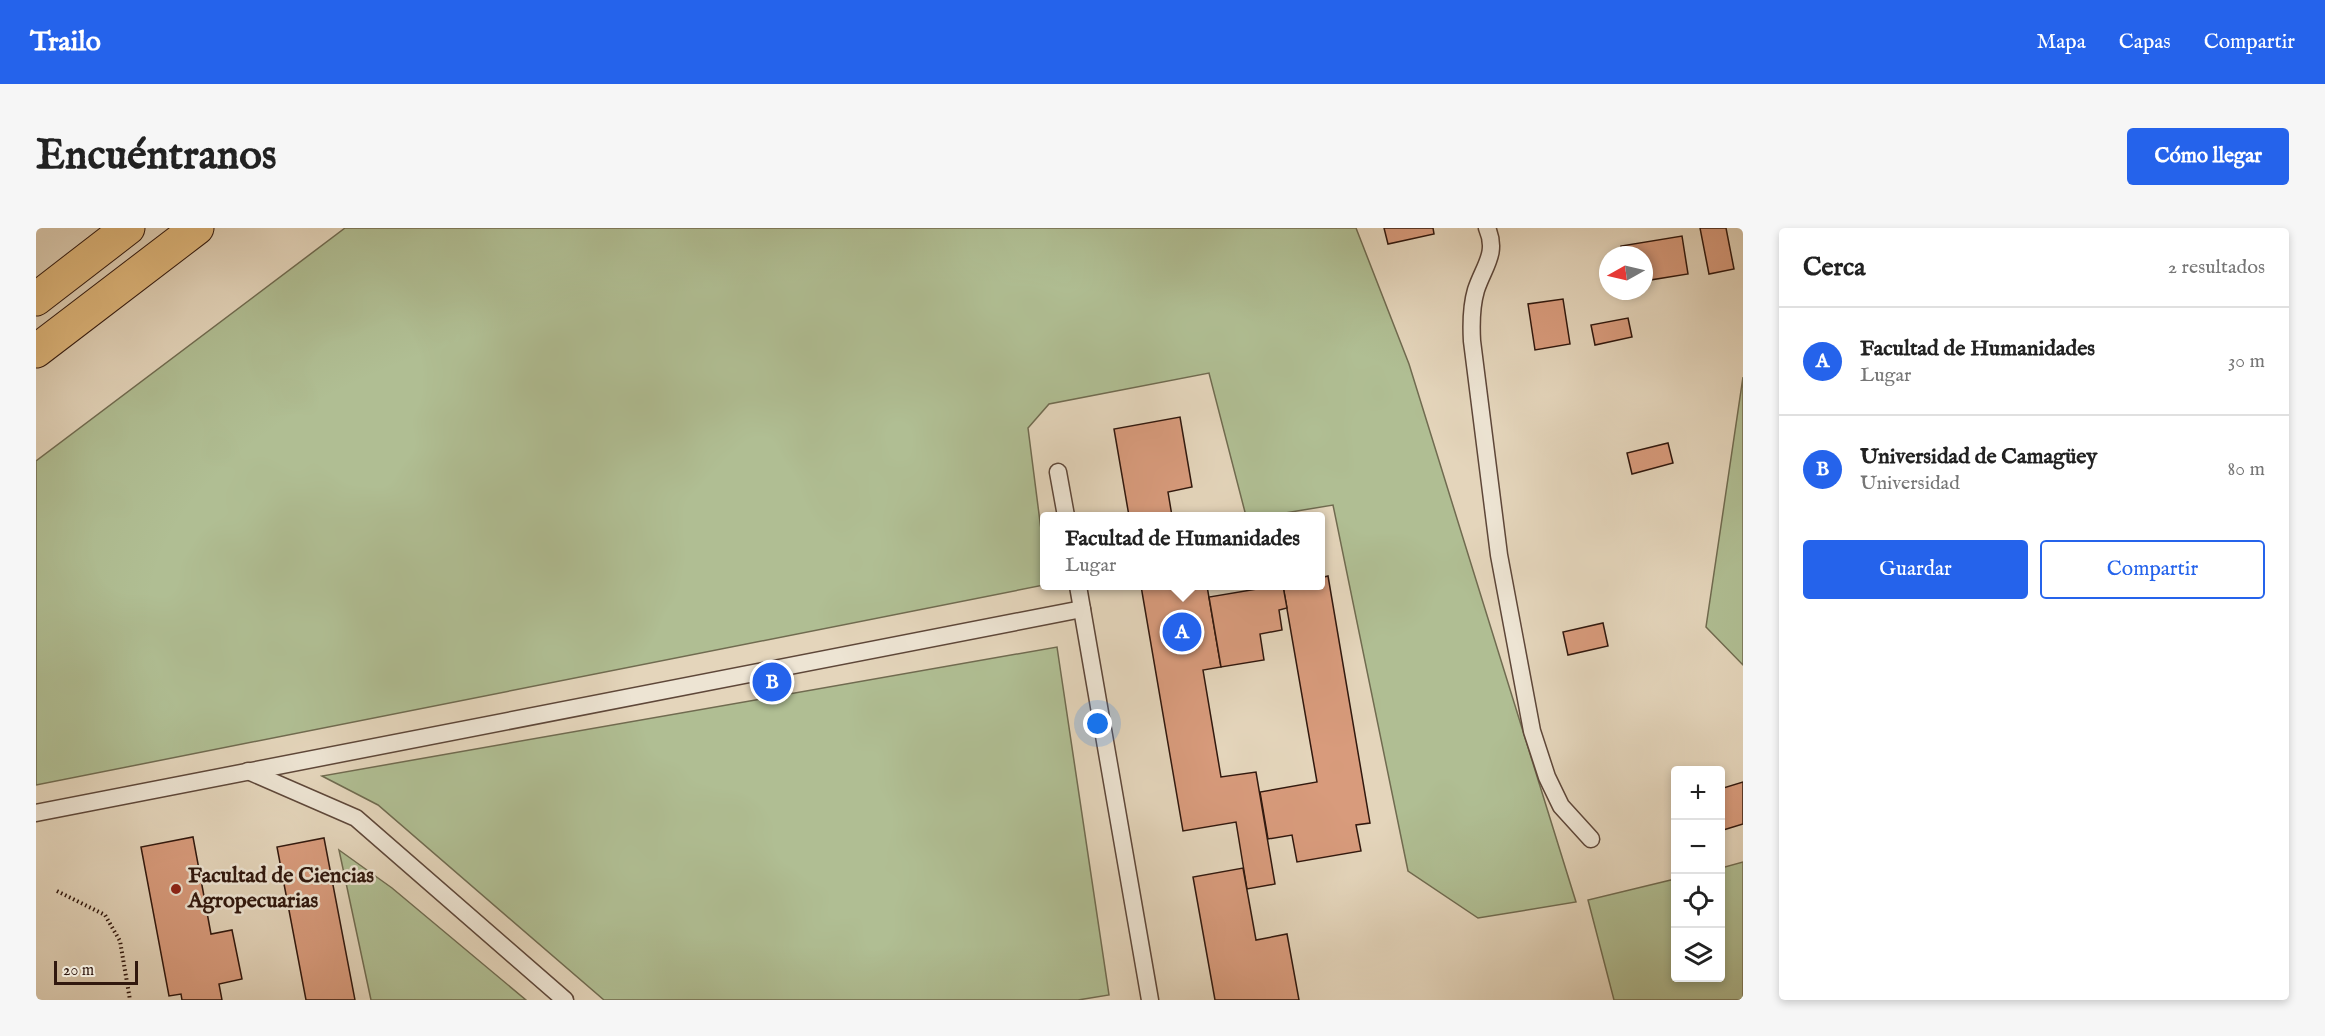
<!DOCTYPE html>
<html lang="es">
<head>
<meta charset="utf-8">
<style>
	body { margin:0; font-family:"IM FELL English",serif; background:#f6f6f6; color:#222 }
	.controls { position:absolute; right:18px; bottom:18px; display:grid; overflow:hidden; border-radius:6px; box-shadow:0 3px 9px #0003 }
	.controls button { width:54px; height:54px; display:grid; place-items:center; padding:0; border:0; border-bottom:2px solid #e0e0e0; background:#fff; color:#222; font:30px sans-serif }
	.compass { position:absolute; left:1563px; top:18px; width:54px; height:54px; border-radius:50%; background:#fff; box-shadow:0 3px 9px #0003; rotate:262deg }
	.scale { position:absolute; left:18px; bottom:15px; width:84px; box-sizing:border-box; padding-left:6px; border:3px solid #31180e; border-top:0; font-size:16px; line-height:21px; white-space:nowrap; color:#31180e; -webkit-text-stroke:4px #ede4d3; paint-order:stroke }
	.you { position:absolute; left:1062px; top:496px; width:21px; height:21px; margin:-15px; border:4px solid #fff; border-radius:50%; background:#1a73e8; box-shadow:0 0 0 9px #1a73e833 }
	.badge { display:grid; place-items:center; width:39px; height:39px; border-radius:50%; background:#2563eb; color:#fff; font-size:20px; font-weight:700 }
	.pin { position:absolute; translate:-50% -50%; border:3px solid #fff; box-shadow:0 2px 6px #0006 }
	.popup { position:absolute; left:1004px; top:284px; width:285px; height:78px; box-sizing:border-box; display:grid; place-content:center; border-radius:6px; background:#fff; filter:drop-shadow(0 2px 4px #0005); font-size:20px; white-space:nowrap; color:#767676 }
	.popup b { font-size:22px; color:#222 }
	.popup::after { content:''; position:absolute; left:50%; top:100%; margin-left:-12px; border:12px solid transparent; border-top-color:#fff }
	.list { margin:0; padding:0; list-style:none }
	h2 { display:flex; justify-content:space-between; align-items:center; height:78px; margin:0; padding:0 24px; font-size:26px }
	h2 small { font-size:20px; font-weight:400; color:#767676 }
	.list li { display:grid; grid-template-columns:39px 1fr auto; gap:18px; align-items:center; box-sizing:border-box; height:108px; padding:0 24px; border-top:2px solid #e0e0e0 }
	.list b { display:block; font-size:22px; white-space:nowrap }
	.list p { margin:0; font-size:20px; white-space:nowrap; color:#767676 }
	.list em { font-size:20px; font-style:normal; color:#767676 }
	.actions { display:flex; gap:12px; padding:18px 24px }
	.actions a { flex:1; padding:14px 0; border:2px solid #2563eb; border-radius:6px; text-align:center; font-size:21px; color:#2563eb }
	.actions .main { background:#2563eb; color:#fff }
	.icon { flex:none; width:33px; height:33px; fill:none; stroke:currentColor; stroke-width:2; stroke-linecap:round; stroke-linejoin:round }
	.map { position:relative; flex:none; width:1707px; height:772px; overflow:hidden; border-radius:6px }
	header { display:flex; align-items:center; gap:36px; box-sizing:border-box; height:84px; padding:0 30px; background:#2563eb; color:#fff }
	header strong { font-size:28px }
	nav { display:flex; gap:33px; margin-inline-start:auto; font-size:21px }
	.intro { display:flex; align-items:center; justify-content:space-between; box-sizing:border-box; height:144px; padding:0 36px }
	h1 { margin:0; font-size:42px }
	.button { padding:15px 27px; border-radius:6px; background:#2563eb; color:#fff; font-size:21px; font-weight:700 }
	main { display:flex; gap:36px; padding:0 36px }
	aside { flex:1; background:#fff; border-radius:6px; box-shadow:0 3px 9px #0003 }
	.map>svg:first-child { display:block }
	.green { fill:#b0be93; stroke:#706b50; stroke-width:1.5 }
	.building { fill:#d89b7c; stroke:#31180e; stroke-width:1.5 }
	.lines { fill:none; stroke-linecap:round; stroke-linejoin:round }
	.service-casing { stroke:#5e4739; stroke-width:19 }
	.trunk-casing { stroke:#31180e; stroke-width:35 }
	.path { stroke:#31180e; stroke-width:4; stroke-dasharray:1.5 3; stroke-linecap:butt }
	.service { stroke:#ede4d3; stroke-width:16 }
	.trunk { stroke:#e2ba7e; stroke-width:33 }
	.poi-dot { fill:#8f2418; stroke:#ede4d3; stroke-width:2 }
	.labels { text-anchor:middle; dominant-baseline:central; stroke-width:5; stroke-linejoin:round; paint-order:stroke }
	.poi-label { font-size:22px; font-weight:bold; fill:#31180e; stroke:#ede4d3; text-anchor:start }
</style>
</head>
<body>
<header>
<strong>Trailo</strong>
<nav><a>Mapa</a><a>Capas</a><a>Compartir</a></nav>
</header>
<div class="intro"><h1>Encuéntranos</h1><a class="button">Cómo llegar</a></div>
<main>
<div class="map">
<svg width="1707" height="772" viewBox="0 0 1707 772">
	<rect width="100%" height="100%" fill="#e4d5bb"/>
	<filter id="stains"><feTurbulence type="fractalNoise" baseFrequency=".00333" numOctaves="4"/><feColorMatrix values="0 0 0 0 .2 0 0 0 0 .09 0 0 0 0 .02 0 0 0 .5 -.17"/></filter>
	<radialGradient id="worn" r=".72"><stop offset=".6" stop-color="#630" stop-opacity="0"/><stop offset="1" stop-color="#630" stop-opacity=".3"/></radialGradient>
	<!-- green -->
	<g class="green">
		<path d="M309,0H1320L1373,136L1540,674L1442,690L1372,643L1297,277L1231,288H1210L1173,145L1013,176L992,200L1008,325V357L0,557V233Z"/>
		<path d="M1707,149V437L1670,399Z"/>
		<path d="M1021,419L1073,767L1042,772H568L342,577L286,548Z"/>
		<path d="M303,622L356,660L490,772H335Z"/>
		<path d="M1707,634V772H1578L1552,672L1639,651L1640,750H1684L1685,640Z"/>
	</g>
	<!-- building -->
	<g class="building">
		<path d="M1348,0H1397L1398,6L1352,16Z"/>
		<path d="M1664,0H1690L1698,41L1673,46Z"/>
		<path d="M1646,8L1652,46L1608,53V27H1587L1585,18Z"/>
		<path d="M1527,71L1534,116L1499,122L1492,76Z"/>
		<path d="M1592,90L1596,109L1559,117L1555,97Z"/>
		<path d="M1144,189L1156,259L1132,264L1136,288H1093L1078,201Z"/>
		<path d="M1632,215L1637,235L1596,246L1591,225Z"/>
		<path d="M1292,348L1334,595L1320,597L1325,623L1261,634L1256,607L1232,611L1224,564L1281,554L1247,358H1284V350Z"/>
		<path d="M1105,358H1171L1185,439L1167,442L1185,549L1220,544L1239,656L1211,661L1200,594L1147,603Z"/>
		<path d="M1239,358H1247L1251,380L1243,382L1246,402L1224,406L1228,432L1185,439L1173,369Z"/>
		<path d="M1567,395L1572,418L1532,427L1527,404Z"/>
		<path d="M1707,554V596L1684,603V561Z"/>
		<path d="M157,609L175,706L196,702L206,751L183,756L186,772H146L145,766L133,768L105,619Z"/>
		<path d="M288,610L319,772H270L241,619Z"/>
		<path d="M1207,640L1220,712L1251,706L1263,772H1179L1157,649Z"/>
	</g>
	<g class="lines">
		<!-- service casing -->
		<g class="service-casing">
			<g id="service">
				<path d="M1451,0C1462,25 1448,38 1440,62C1435,79 1435,95 1436,113L1463,327L1496,503L1511,549L1525,578L1555,611"/>
				<path d="M1022,244L1030,288"/>
				<path d="M1042,358L1114,772"/>
				<path d="M212,543L320,590L529,772"/>
				<path d="M0,585L1046,381"/>
			</g>
		</g>
		<!-- trunk casing -->
		<g class="trunk-casing">
			<g id="trunk">
				<path d="M0,71L92,0"/>
				<path d="M0,123L161,0"/>
			</g>
		</g>
		<!-- path -->
		<path class="path" d="M21,663L69,687L84,713L94,772"/>
		<!-- service -->
		<use href="#service" class="service"/>
		<!-- trunk -->
		<use href="#trunk" class="trunk"/>
	</g>
	<!-- markers -->
	<circle class="poi-dot" cx="140" cy="661" r="6"/>
	<g class="labels">
		<!-- poi labels -->
		<g class="poi-label">
			<text x="152" y="648">Facultad de Ciencias<tspan x="152" dy="25">Agropecuarias</tspan></text>
		</g>
	</g>
	<rect width="100%" height="100%" filter="url(#stains)"/>
	<rect width="100%" height="100%" fill="url(#worn)"/>
</svg>
<div class="controls">
<button>+</button>
<button>−</button>
<button><svg class="icon" aria-label="locate" viewBox="0 0 24 24"><circle cx="12" cy="12" r="6"/><path d="M12 2v4M12 18v4M2 12h4M18 12h4"/></svg></button>
<button><svg class="icon" aria-label="layers" viewBox="0 0 24 24"><path d="M12 4l9 5-9 5-9-5zM3 14l9 5 9-5"/></svg></button>
</div>
<svg class="compass" viewBox="-18 -18 36 36"><path d="M0-13l5 13h-10z" fill="#e53935"/><path d="M0 13l5-13h-10z" fill="#767676"/></svg>
<div class="scale">20 m</div>
<div class="you"></div>
<div class="pin badge" style="left:1146px;top:404px">A</div>
<div class="popup"><b>Facultad de Humanidades</b>Lugar</div>
<div class="pin badge" style="left:736px;top:454px">B</div>
</div>
<aside>
<h2>Cerca<small>2 resultados</small></h2>
<ul class="list">
<li><span class="badge">A</span><div><b>Facultad de Humanidades</b><p>Lugar</p></div><em>30 m</em></li>
<li><span class="badge">B</span><div><b>Universidad de Camagüey</b><p>Universidad</p></div><em>80 m</em></li>
</ul>
<div class="actions"><a class="main">Guardar</a><a>Compartir</a></div>
</aside>
</main>
</body>
</html>
